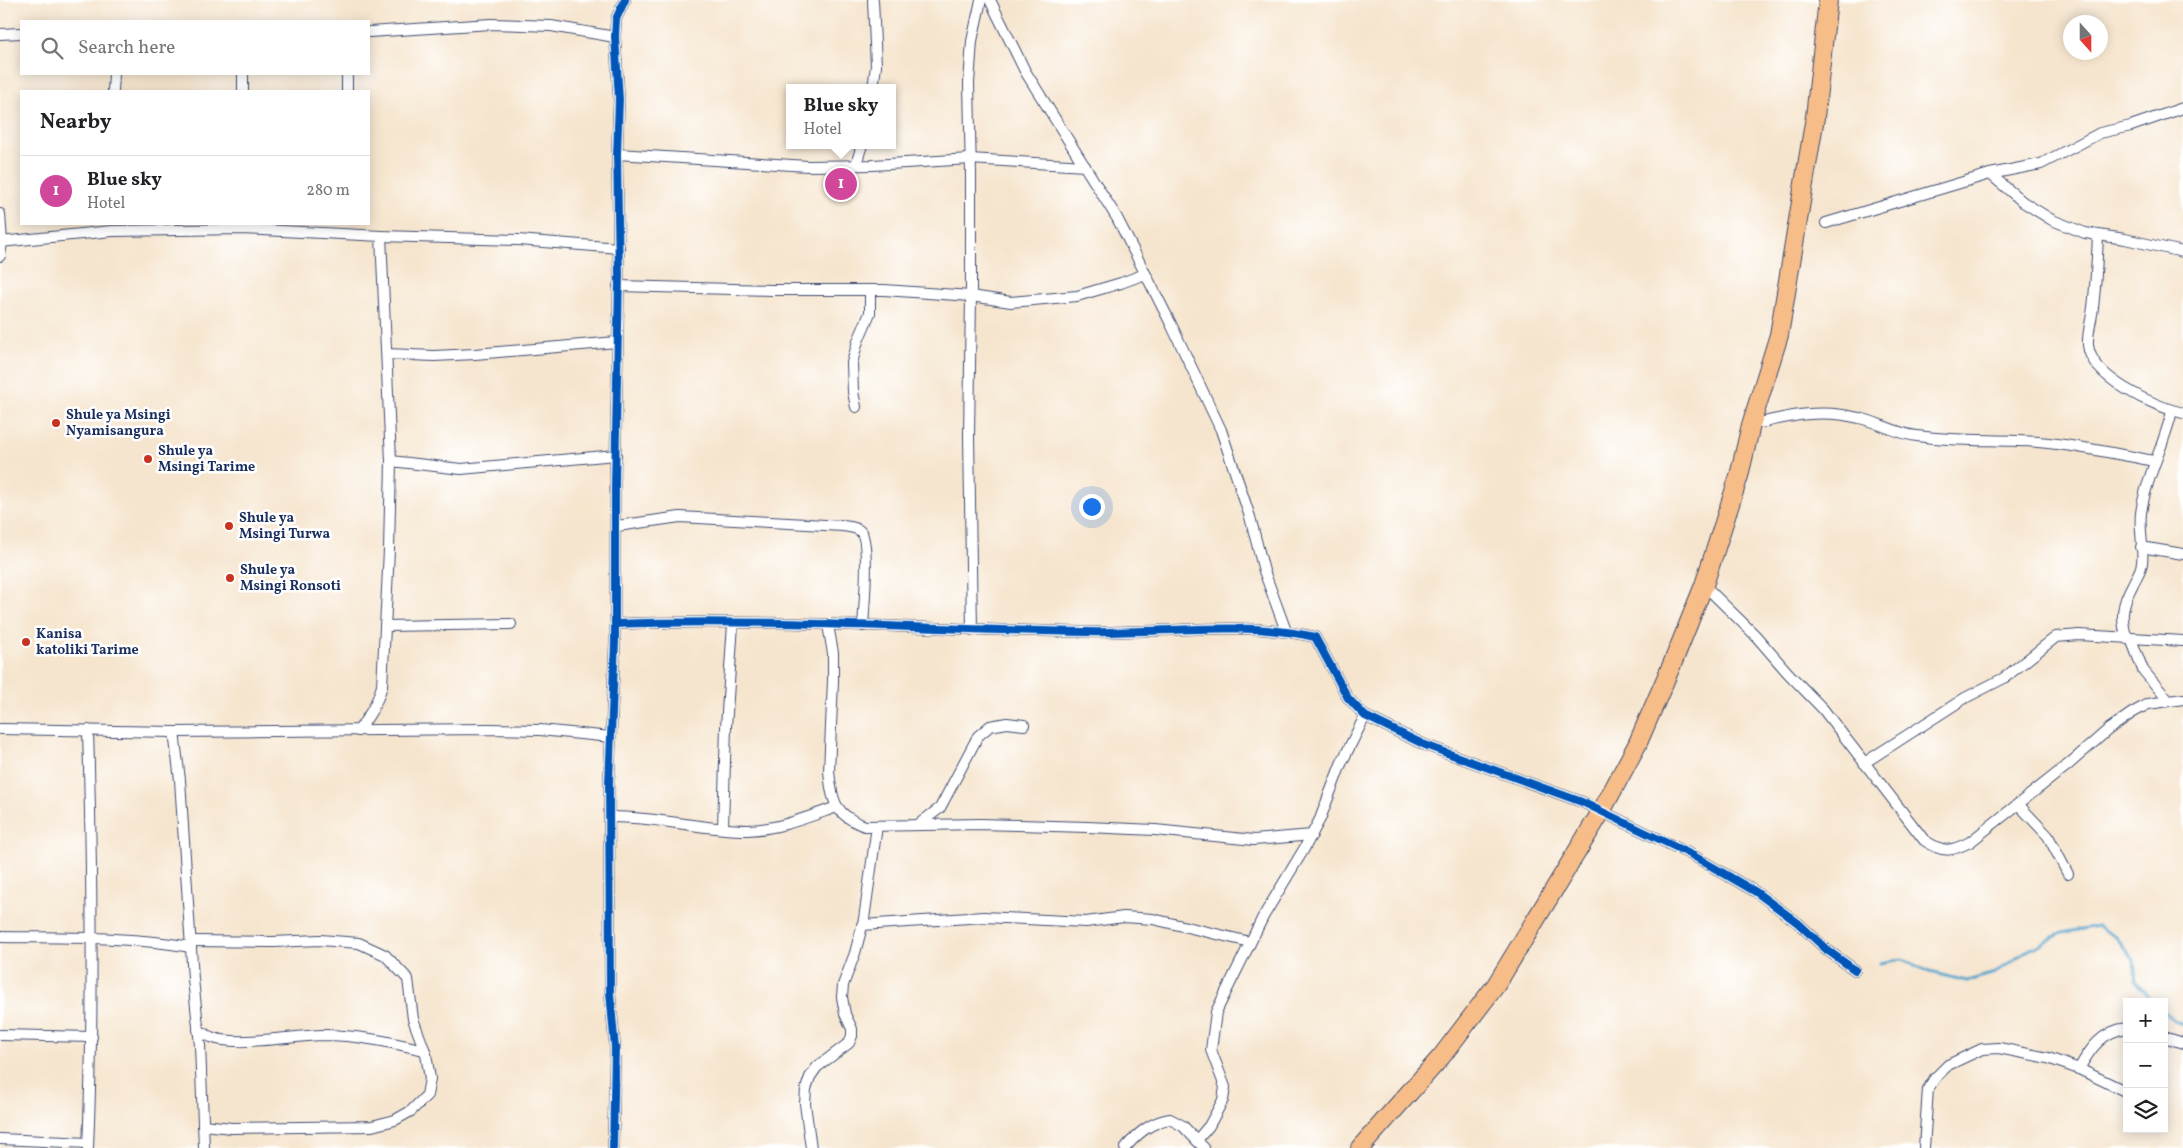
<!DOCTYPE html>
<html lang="en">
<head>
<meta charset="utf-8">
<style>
	body { margin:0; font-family:Vollkorn,serif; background:#f2f2f2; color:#202124 }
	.controls { position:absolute; right:15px; bottom:15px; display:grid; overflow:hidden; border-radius:0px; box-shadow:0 2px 12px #0003 }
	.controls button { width:45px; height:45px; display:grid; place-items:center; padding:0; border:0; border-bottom:1px solid #e0e0e0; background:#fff; color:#202124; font:25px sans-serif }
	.compass { position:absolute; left:2063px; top:15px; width:45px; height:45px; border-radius:50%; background:#fff; box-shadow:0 2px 12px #0003; rotate:159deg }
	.you { position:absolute; left:1091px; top:506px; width:18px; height:18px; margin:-12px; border:4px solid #fff; border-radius:50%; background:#1a73e8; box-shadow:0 0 0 8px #1a73e833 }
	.badge { display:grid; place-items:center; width:32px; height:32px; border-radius:50%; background:#b45309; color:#fff; font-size:16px; font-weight:700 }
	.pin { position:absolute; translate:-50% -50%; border:2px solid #fff; box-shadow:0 1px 5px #0006 }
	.popup { position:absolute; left:786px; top:84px; width:110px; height:65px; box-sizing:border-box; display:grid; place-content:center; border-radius:0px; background:#fff; filter:drop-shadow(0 1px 4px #0005); font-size:16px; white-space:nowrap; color:#757577 }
	.popup b { font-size:19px; color:#202124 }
	.popup::after { content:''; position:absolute; left:50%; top:100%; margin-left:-10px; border:10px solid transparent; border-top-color:#fff }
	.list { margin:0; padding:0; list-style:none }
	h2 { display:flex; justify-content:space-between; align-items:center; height:65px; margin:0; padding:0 20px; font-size:21px }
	h2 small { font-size:16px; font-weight:400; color:#757577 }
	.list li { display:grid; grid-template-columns:32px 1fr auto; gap:15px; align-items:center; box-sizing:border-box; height:70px; padding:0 20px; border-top:1px solid #e0e0e0 }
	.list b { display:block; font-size:19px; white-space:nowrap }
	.list p { margin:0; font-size:16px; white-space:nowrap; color:#757577 }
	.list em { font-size:16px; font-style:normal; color:#757577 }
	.icon { flex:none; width:28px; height:28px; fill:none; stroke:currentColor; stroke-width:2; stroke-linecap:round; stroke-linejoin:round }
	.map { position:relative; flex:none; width:2183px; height:1148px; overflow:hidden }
	.search { position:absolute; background:#fff; box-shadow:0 2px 12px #0003; left:20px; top:20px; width:350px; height:55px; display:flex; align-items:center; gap:12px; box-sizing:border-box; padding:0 18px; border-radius:0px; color:#757577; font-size:19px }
	.panel { position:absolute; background:#fff; box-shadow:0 2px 12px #0003; left:20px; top:90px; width:350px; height:135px; border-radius:0px }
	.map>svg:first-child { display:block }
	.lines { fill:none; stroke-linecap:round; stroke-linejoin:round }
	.stream { stroke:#50a3cc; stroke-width:3 }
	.street-casing { stroke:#3c4a6f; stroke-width:12 }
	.highway-casing { stroke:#3c4a6f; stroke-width:20 }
	.street { stroke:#fff; stroke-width:10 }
	.highway { stroke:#f7bd88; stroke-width:18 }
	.cycleway-casing { stroke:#fff; stroke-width:11 }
	.cycleway { stroke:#0057b8; stroke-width:8 }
	.poi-dot { fill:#c8321e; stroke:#fff; stroke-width:2 }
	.labels { text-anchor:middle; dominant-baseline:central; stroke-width:5; stroke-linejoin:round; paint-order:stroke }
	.poi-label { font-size:14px; font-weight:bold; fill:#1b2f5e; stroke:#fff; text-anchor:start }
</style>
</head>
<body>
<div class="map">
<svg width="2183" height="1148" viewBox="0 0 2183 1148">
	<rect width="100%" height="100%" fill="#fff"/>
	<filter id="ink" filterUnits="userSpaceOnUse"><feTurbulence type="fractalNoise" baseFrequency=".02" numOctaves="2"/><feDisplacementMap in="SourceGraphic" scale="10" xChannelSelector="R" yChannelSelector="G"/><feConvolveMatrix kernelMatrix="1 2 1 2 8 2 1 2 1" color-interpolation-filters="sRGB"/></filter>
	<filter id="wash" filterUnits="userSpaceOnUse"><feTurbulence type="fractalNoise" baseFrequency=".0096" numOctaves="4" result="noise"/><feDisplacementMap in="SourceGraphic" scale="20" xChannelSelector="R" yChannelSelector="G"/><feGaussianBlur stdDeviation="1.12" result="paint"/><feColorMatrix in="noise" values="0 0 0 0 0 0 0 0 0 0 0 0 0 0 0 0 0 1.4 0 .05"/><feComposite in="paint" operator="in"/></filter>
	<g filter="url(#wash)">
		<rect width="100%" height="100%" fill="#f6e5ce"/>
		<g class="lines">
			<!-- stream -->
			<g class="stream">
				<path d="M1880,963L1902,959L1929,972L1967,981L1995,973L2025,952L2062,933L2097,926L2116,937L2134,960L2136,981L2152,1002"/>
				<path d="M2164,1012L2177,1022L2183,1024"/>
			</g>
		</g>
	</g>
	<g filter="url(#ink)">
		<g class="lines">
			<!-- street casing -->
			<g class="street-casing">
				<g id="street">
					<path d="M873,0L876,66L873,88"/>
					<path d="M990,0L1025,71L1117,218L1171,324L1221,430L1250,517L1264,571L1286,631"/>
					<path d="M369,32L491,24L551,26L615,37"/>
					<path d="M0,34L21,33"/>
					<path d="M113,91L114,74"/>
					<path d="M243,91V74"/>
					<path d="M347,91V74"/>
					<path d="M617,154L808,166L873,165L970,159L1085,166"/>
					<path d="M856,164L862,145"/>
					<path d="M1990,174L2041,164L2100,133L2131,126L2183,108"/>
					<path d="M0,214L2,242L0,256"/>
					<path d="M1826,223L1990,174L2023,202L2052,220L2085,233L2125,239L2183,252"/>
					<path d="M2098,235C2097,259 2096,283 2093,307C2092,319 2087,333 2088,345C2091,378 2155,407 2183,413"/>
					<path d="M381,236L518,240L619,248"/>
					<path d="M0,242L112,231L242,229L381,236L391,461L389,550L382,686C377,704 369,716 358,731"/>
					<path d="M618,286L771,290H884L971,296L1011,302L1077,296L1121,283L1145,274"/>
					<path d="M387,354L434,356L475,354L617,342"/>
					<path d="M856,407L853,392L852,363L858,341L870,313V290"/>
					<path d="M1751,425C1789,416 1820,408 1859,418C1878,422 1897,434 1917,436C1957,442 1998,439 2038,442C2077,445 2116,454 2154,461"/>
					<path d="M391,461L461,469L616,455"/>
					<path d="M617,526L680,517L843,526C849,527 857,527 861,532C870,542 864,610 863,626"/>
					<path d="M2141,547L2183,554"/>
					<path d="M1704,585L1755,635L1788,673L1823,709L1924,840C1943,853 1950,852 1970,842L2069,764L2109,729L2132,713L2148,704L2183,699"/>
					<path d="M615,624C771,618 928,630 1085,632C1161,634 1240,620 1315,637L1348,698L1365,716L1425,745L1582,802L1692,855L1756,892L1798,923L1827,950L1855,970"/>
					<path d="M828,625L833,653V681L829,771C832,802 835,815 865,826L981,824L1087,827L1155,830L1254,840L1312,835"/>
					<path d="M385,626L511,624"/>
					<path d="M972,630L969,436L971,296V176L969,83L972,41L981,0"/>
					<path d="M2127,639C2120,617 2122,604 2133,584C2136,577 2141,571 2142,563C2144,547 2139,530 2141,513C2146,477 2164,446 2172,411"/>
					<path d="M2131,639L2143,670L2168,700"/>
					<path d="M0,729L174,732L487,729L540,730L611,737"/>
					<path d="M88,730C92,869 94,1009 88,1148"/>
					<path d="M174,732L180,780L193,979L200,1045L204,1148"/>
					<path d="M1864,763L1965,698L2004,678L2056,637L2079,635L2183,641"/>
					<path d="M2018,804L2048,836L2068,874"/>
					<path d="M609,817C656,816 701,830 748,830C779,829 808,817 837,807"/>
					<path d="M919,824L940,808L978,736L990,726L1007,723L1024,725"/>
					<path d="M723,828L726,727L733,624"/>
					<path d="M862,925L984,917L1086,922L1124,917L1153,919L1250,942"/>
					<path d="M0,937C64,938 128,936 191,947"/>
					<path d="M191,941L273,942L320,940L359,943L385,955L408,979L413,1019L426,1054L430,1079L427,1095L411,1111L395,1120L372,1126L232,1128L203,1125"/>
					<path d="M198,1029C202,1032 206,1035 211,1037C234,1047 293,1036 322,1035C357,1035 390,1042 424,1050"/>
					<path d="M0,1035L92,1037"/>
					<path d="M2164,1037L2183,1043"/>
					<path d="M2079,1069C2090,1049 2102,1031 2127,1028"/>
					<path d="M0,1139L88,1143"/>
					<path d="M1197,1140L1209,1126L1223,1100L1225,1087L1211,1050L1216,1012L1263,917L1304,849L1320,819L1341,764L1365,716"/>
					<path d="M613,1148L615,1048L610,993L609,782L615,642V484L619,275L617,154L619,99L615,37L616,19L625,0"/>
					<path d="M811,1148L805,1104L806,1089L810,1077L817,1067L849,1043L852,1036V1029L845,1014L842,997L843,985L855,953L864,919L877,826"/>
					<path d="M1125,1148C1138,1133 1151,1122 1170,1119L1183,1126L1204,1148"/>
					<path d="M1924,1148L1928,1089L1935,1078L1948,1065L1982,1049L1999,1048L2048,1058L2079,1069L2127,1092"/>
				</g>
			</g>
			<!-- highway casing -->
			<g class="highway-casing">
				<path id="highway" d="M1360,1148L1441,1057L1496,985L1601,812L1637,745L1673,662L1704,585L1739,476L1751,425L1779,335L1815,117L1828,0"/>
			</g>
			<!-- street -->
			<use href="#street" class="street"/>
			<!-- highway -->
			<use href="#highway" class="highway"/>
			<!-- cycleway casing -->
			<g class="cycleway-casing">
				<g id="cycleway">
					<path d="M615,624C771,618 928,630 1085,632C1161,634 1240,620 1315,637L1348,698L1365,716L1425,745L1582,802L1692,855L1756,892L1798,923L1827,950L1855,970"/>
					<path d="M613,1148L615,1048L610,993L609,782L615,642V484L619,275L617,154L619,99L615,37L616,19L625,0"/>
				</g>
			</g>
			<!-- cycleway -->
			<use href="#cycleway" class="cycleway"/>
		</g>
	</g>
	<!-- markers -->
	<g class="poi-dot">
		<circle cx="56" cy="423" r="5"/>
		<circle cx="148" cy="459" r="5"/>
		<circle cx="229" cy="526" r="5"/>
		<circle cx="230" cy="578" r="5"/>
		<circle cx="26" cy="642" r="5"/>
	</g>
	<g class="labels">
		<!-- poi labels -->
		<g class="poi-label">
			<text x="66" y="415">Shule ya Msingi<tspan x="66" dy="16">Nyamisangura</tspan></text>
			<text x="158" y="451">Shule ya<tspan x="158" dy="16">Msingi Tarime</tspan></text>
			<text x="239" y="518">Shule ya<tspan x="239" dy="16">Msingi Turwa</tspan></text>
			<text x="240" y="570">Shule ya<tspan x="240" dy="16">Msingi Ronsoti</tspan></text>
			<text x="36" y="634">Kanisa<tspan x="36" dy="16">katoliki Tarime</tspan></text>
		</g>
	</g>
</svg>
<div class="controls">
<button>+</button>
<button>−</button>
<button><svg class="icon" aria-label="layers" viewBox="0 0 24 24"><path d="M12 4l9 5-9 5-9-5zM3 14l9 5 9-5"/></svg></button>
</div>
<svg class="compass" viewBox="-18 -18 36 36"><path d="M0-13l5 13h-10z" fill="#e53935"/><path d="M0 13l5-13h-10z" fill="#757577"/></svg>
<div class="you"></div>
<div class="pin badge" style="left:841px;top:184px;background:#d1479c">1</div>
<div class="popup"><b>Blue sky</b>Hotel</div>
<div class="search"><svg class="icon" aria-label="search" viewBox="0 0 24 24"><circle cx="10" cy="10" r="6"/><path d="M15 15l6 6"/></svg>Search here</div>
<section class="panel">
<h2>Nearby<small></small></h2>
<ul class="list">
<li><span class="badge" style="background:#d1479c">1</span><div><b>Blue sky</b><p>Hotel</p></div><em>280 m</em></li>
</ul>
</section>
</div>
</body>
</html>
